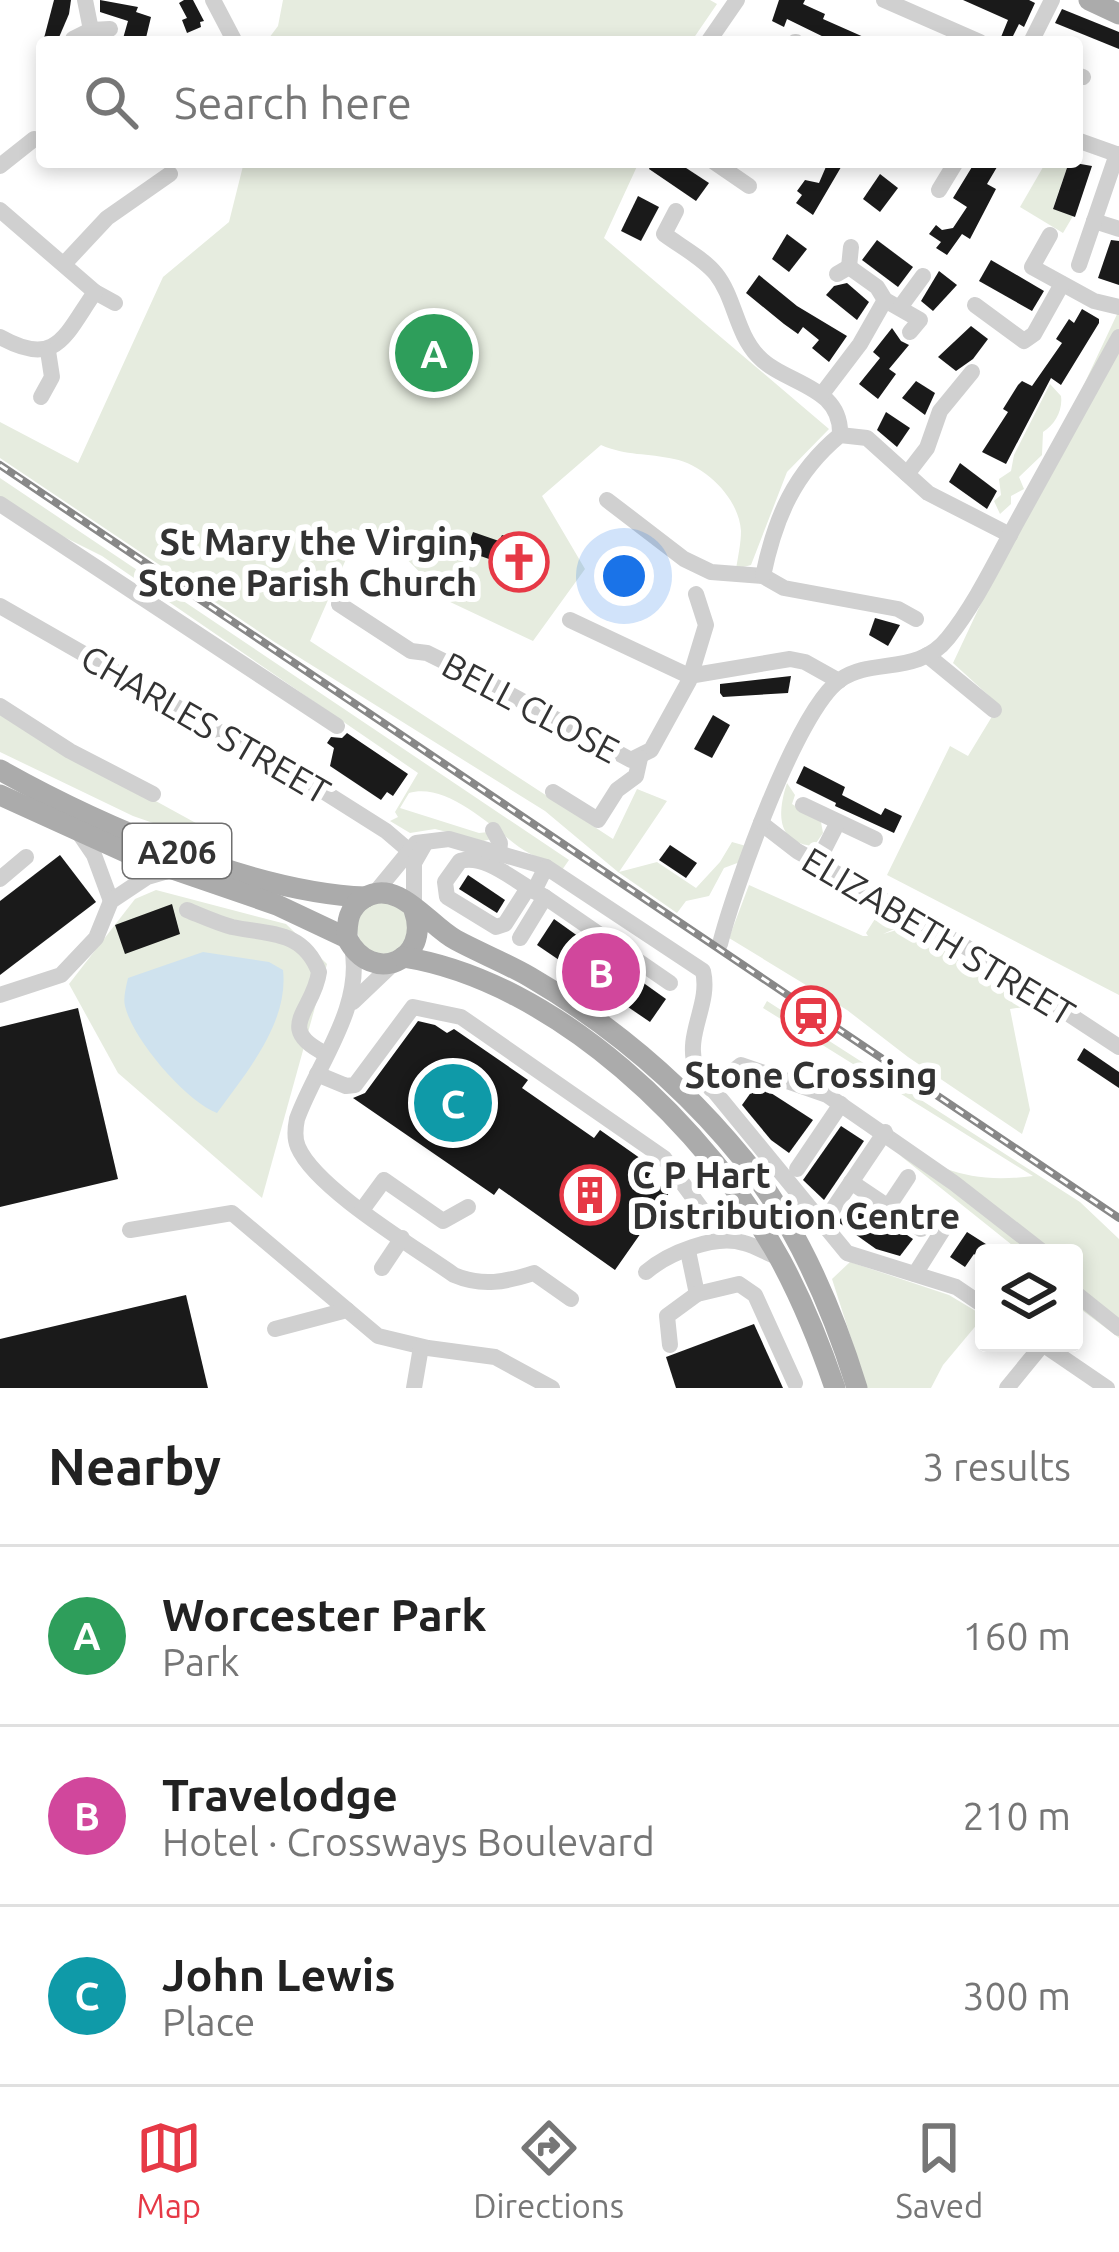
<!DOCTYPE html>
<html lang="en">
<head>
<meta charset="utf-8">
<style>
	body { margin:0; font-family:Ubuntu,sans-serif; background:#f2f2f2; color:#222 }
	.controls { position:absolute; right:36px; bottom:36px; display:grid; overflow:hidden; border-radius:12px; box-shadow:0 6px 18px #0003 }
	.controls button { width:108px; height:108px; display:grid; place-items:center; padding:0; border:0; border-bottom:3px solid #e0e0e0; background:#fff; color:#222; font:60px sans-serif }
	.you { position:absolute; left:624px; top:576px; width:42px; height:42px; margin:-30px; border:9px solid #fff; border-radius:50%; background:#1a73e8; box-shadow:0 0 0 18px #1a73e833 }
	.badge { display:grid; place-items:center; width:78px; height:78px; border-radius:50%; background:#e63946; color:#fff; font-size:39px; font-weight:700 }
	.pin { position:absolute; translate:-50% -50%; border:6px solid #fff; box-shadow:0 3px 12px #0006 }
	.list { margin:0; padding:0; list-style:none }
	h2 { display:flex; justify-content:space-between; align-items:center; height:156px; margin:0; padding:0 48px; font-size:51px }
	h2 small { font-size:39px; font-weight:400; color:#767676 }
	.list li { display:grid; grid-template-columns:78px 1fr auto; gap:36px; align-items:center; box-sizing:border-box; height:180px; padding:0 48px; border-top:3px solid #e0e0e0 }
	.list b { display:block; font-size:45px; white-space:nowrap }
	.list p { margin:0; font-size:39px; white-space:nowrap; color:#767676 }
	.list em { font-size:39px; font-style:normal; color:#767676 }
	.icon { flex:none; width:66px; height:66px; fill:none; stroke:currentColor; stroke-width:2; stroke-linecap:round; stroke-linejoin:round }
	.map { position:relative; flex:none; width:1119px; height:1388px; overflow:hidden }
	.search { position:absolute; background:#fff; box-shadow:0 6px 18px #0003; left:36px; right:36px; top:36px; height:132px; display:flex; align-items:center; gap:30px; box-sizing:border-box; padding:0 42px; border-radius:12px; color:#767676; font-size:45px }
	.sheet { height:696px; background:#fff }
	nav { display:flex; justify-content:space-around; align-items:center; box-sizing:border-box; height:168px; border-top:3px solid #e0e0e0; background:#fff; font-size:33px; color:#767676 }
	nav a { display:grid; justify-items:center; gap:6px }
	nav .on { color:#e63946 }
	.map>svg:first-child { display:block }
	.green { fill:#e6ecdf }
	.water { fill:#cfe2ee }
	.building { fill:#1a1a1a }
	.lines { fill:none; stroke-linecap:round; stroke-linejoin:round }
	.minor { stroke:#d0d0d0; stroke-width:16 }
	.major { stroke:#ababab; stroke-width:21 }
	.rail-casing { stroke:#888; stroke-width:8 }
	.rail { stroke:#fff; stroke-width:3; stroke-dasharray:9; stroke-linecap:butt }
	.labels { text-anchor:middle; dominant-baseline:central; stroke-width:12; stroke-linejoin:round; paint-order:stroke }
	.shield { fill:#fff; stroke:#707070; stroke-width:3 }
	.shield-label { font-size:33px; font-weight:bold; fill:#333 }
	.poi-label { font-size:36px; font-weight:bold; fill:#333; stroke:#fff; text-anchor:end }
	.street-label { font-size:36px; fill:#333; stroke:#fff }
</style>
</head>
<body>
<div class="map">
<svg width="1119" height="1388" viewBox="0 0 1119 1388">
	<rect width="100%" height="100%" fill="#fff"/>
	<!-- green -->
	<g class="green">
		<path d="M283,0H710L717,4L691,42H266L278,26Z"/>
		<path d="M244,162H639L604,238L829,429L787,472L751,565L736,569C738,557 741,543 741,531C739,498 705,465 674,459C648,453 626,456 601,445L542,496L585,569L533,641L448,601L388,540L352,528L350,550L310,641L613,839L637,789L667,801L619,872L657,862L696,888L720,862L732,842L746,846L740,862L724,868L709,896L686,901L677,913L618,872L545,811L273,641L0,458V422L78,463L163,277L229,222Z"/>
		<path d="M1046,162H1069L1053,208L1073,216L1063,233L1020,207Z"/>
		<path d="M1119,310V995L887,875L950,746L968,756L999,705L953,663Z"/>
		<path d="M1050,384L1061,396C1063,410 1055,425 1043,432L1042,455L1019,477L1024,489L1011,496V504L1000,514L994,501L1001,495L999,479L1011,471L1014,455Z"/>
		<path d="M0,478L569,860L562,870C548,862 532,856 519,847C491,826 446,782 409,793L400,808L479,833L489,832L492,839L483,841L435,829L410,833L390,821L398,817L395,812L418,773L102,556L0,505Z"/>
		<path d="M0,709L52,744L214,833L202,840L133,816L0,752Z"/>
		<path d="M787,783L795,795L792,804L821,822L823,833L814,846C775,843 778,811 787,783Z"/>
		<path d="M749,885L863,936H868L866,933L880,911L901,926L883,934L907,927L1031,1006L1010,1009L1030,1110L1022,1134L908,1057L847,1010L729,938Z"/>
		<path d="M156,890L286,924L327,964L262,1198L118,1073L69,984L135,899Z"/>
		<circle cx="383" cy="928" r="26"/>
		<path d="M767,1001L1080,1202L1119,1239V1338L1074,1304V1253H1022L902,1157L888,1141C943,1170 970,1184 1033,1176L763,1008Z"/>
		<path d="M850,1262L949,1295L984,1316L943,1365L931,1388H867L832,1279Z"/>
	</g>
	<!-- water -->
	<path class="water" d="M203,952L269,962L283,970C289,1022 247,1072 217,1113C186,1101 133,1040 125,1006C123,998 126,987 128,978Z"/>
	<!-- building -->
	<g class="building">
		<path d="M54,0H71L69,14L57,42H43Z"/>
		<path d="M100,0L138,7L136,12L151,17L145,42H122L128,21L100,12Z"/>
		<path d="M184,0H193L204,21L200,22L201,27L187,33L182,20L187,18L179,3Z"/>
		<path d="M779,0H805L803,4L825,14L823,19L875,42H834L787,19L784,27L772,21Z"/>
		<path d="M963,0H1029L1035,3L1024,27L1019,24L1010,42H999L1008,20Z"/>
		<path d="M1062,9L1119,32V49L1055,23Z"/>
		<path d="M652,162H677L709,183L696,201L649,169Z"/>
		<path d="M828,162H844L813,215L796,203L802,195L797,191L805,180L819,183Z"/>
		<path d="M975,162H1000L987,184L996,189L970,239L962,234L947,255L936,248L941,242L929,234L936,225L942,230L953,228L967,207L953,198Z"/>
		<path d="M1069,162L1092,166L1075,217L1053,209Z"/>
		<path d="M880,174L898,188L880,212L863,199Z"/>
		<path d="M638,196L659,207L641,241L621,231Z"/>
		<path d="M787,234L807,249L789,272L772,259Z"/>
		<path d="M877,240L913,267L898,287L862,260Z"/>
		<path d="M1111,240L1119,241V285L1098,278Z"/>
		<path d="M991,260L1044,291L1032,311L979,281Z"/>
		<path d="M939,271L957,285L933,311L921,301Z"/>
		<path d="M759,275L797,306L847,336L829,362L812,348L819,340L803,327L798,334L784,324L746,293Z"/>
		<path d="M847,283L869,302L857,320L826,295L834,286Z"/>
		<path d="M1082,309L1099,319V323L1061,385L1051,378L1006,464L982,452L1008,412L1003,409L1018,385L1022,381L1032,386L1062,343L1056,339L1069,319L1074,323Z"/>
		<path d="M971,326L988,339L973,359L956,371L938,357Z"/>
		<path d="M892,328L901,341L909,345L889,369L896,374L878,399L859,384L880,358L873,352Z"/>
		<path d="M916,381L935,393L925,415L902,398Z"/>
		<path d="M886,412L910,428L897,447L877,430Z"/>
		<path d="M960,463L997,491L987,509L949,482Z"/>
		<path d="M473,532L499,541L502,535L544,550L535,575L466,551Z"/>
		<path d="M875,618L900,625L888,646L869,635Z"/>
		<path d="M791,676L788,693L723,697L720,693V684Z"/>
		<path d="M713,715L730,725L712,758L694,749Z"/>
		<path d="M347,733L408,774L393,796L387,792L381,800L330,766L334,748L327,743L331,737L342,738Z"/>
		<path d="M804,766L845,787L842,795L881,815L885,808L902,816L894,833L835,806L836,803L796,783Z"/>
		<path d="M670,845L697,863L686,878L659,860Z"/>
		<path d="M60,855L96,902L0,975V901Z"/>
		<path d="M468,875L505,900L497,913L459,889Z"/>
		<path d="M172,904L180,934L125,954L115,925Z"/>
		<path d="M554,919L666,999L650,1022L537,945Z"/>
		<path d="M78,1008L118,1179L0,1207V1027Z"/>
		<path d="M418,1021L435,1025L447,1033L454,1029L528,1080L522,1088L594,1138L600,1130L654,1168L648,1177L669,1193L615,1270L499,1188L494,1195L353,1098L365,1093Z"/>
		<path d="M1084,1048L1119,1072V1088L1077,1060Z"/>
		<path d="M757,1084L813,1120L789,1153L771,1140L742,1105Z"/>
		<path d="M841,1126L864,1141L824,1200L803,1180Z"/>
		<path d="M855,1200L913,1239L900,1256L876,1249L838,1222Z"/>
		<path d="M967,1232L1000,1253H984V1261L974,1254L965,1267L950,1257Z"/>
		<path d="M186,1295L208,1388H0V1339Z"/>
		<path d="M754,1324L783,1388H676L666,1357Z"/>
	</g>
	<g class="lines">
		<!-- minor -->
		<g class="minor">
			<path d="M85,0L91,30L110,29"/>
			<path d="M213,0L235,42"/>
			<path d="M884,0L980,42"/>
			<path d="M73,39L91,30"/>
			<path d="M708,42L737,0"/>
			<path d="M795,42H796"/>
			<path d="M1031,42L1052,0"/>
			<path d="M1077,75L1083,77"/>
			<path d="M1077,140L1119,155"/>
			<path d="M714,162L749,186"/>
			<path d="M0,166L34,139"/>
			<path d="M939,190L956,162"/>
			<path d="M0,210L95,292L115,303"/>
			<path d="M676,211L664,234C680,246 703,258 716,274C735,298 736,333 758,356C785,385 842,385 840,435"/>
			<path d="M1094,221L1119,229"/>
			<path d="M1050,235L1032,267L1094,301L1119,307"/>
			<path d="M64,264L107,218L170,174"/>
			<path d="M1079,265L1117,154"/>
			<path d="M849,267L851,247"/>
			<path d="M837,274L849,267L877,287L885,300L920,320L910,332"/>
			<path d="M975,305L1024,341L1034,334L1062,284"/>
			<path d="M901,306L923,276"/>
			<path d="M0,337C57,369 65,335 95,292"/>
			<path d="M822,394L860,344L885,300"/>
			<path d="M41,397L52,377L48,351"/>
			<path d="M907,474L927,448L940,411L972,372"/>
			<path d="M607,500L684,559L711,572L763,576L784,588L898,609L916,619"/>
			<path d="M0,504L337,726"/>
			<path d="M763,576C775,518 794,473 840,435L867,438L928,493L1010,535"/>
			<path d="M339,604L411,651L427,653L500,689L631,760L651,750L689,681L706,625L696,594"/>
			<path d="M0,606L318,788L386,831L407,849"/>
			<path d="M570,620L689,676L790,659L805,662L839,681"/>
			<path d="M927,655L994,710"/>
			<path d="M0,706L70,751L153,794"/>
			<path d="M553,792L598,820L617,790L636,776L640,758"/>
			<path d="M803,805L875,839"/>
			<path d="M761,823L797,851L971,950L1119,1047"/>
			<path d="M493,830L500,843L499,853"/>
			<path d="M79,833L94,855L111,901"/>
			<path d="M817,863L838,822"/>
			<path d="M0,879L26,857"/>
			<path d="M528,888L505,924L496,927L447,897L445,882L460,861C485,854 512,879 534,891"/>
			<path d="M374,894L416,843L449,839L546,867L703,971C711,1005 684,1034 696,1069L847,1253L956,1287L984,1306"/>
			<path d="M545,897L670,983"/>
			<path d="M414,909V863L426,842"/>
			<path d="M187,910C202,916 217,923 232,927C270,935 303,930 319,972C314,1011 273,1028 326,1054"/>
			<path d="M520,938L545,897L534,891L546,867"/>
			<path d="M720,944C734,889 797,710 840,680C872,657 918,676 948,638C976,603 996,560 1018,520C1052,459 1085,398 1119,337"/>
			<path d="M352,947C364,1008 317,1064 297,1119C295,1129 294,1138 298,1147C316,1189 416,1248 454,1275C482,1287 506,1282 534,1273L571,1299"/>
			<path d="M0,995L61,975L96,938L111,901L147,877L171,870"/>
			<path d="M353,1002L395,962"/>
			<path d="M317,1074L346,1086L355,1085L413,1007L461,1017L664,1158L709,1219"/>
			<path d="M711,1089L741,1065L827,1095L954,1183L1044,1253"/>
			<path d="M797,1169L841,1104"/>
			<path d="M851,1182L921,1229"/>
			<path d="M888,1207L908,1177"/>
			<path d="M362,1210L384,1180L443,1221L468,1207"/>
			<path d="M831,1212L885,1132"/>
			<path d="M130,1230L232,1213L378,1336L428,1348L495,1357L552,1388"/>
			<path d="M722,1240L744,1202"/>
			<path d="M688,1251L697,1294L739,1284L755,1295L795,1383"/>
			<path d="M382,1268L402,1238"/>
			<path d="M646,1272C668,1253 715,1234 744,1243C756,1246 768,1254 780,1258"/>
			<path d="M915,1274L946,1225"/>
			<path d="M1074,1292L1119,1328"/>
			<path d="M275,1329L347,1310"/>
			<path d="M1041,1343L1107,1388"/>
			<path d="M670,1345L667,1316L697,1294"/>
			<path d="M414,1388L421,1347"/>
			<path d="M1007,1388L1043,1344"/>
		</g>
		<!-- major -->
		<g class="major">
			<path d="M1089,0L1119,14"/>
			<path d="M0,770C98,825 253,893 366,897"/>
			<path d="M0,795L132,855L277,905L347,938"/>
			<path d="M414,910C432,960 372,987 347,938C347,922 348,908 364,898C398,877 428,925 456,940C480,953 506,963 530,977C612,1025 683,1085 744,1160C797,1226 832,1307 857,1388"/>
			<path d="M403,957C556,981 709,1129 781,1261C803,1302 820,1344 835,1388"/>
		</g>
		<!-- rail casing -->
		<g class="rail-casing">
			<path id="rail" d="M0,465L1119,1218"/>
		</g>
		<!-- rail -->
		<use href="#rail" class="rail"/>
	</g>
	<!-- icons -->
	<defs>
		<g id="church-ring" transform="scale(3)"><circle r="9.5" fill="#fff" stroke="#e63946" stroke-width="1.5"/><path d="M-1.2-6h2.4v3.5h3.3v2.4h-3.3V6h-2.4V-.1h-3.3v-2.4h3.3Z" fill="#e63946"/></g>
		<g id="station-ring" transform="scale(3)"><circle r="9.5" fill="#fff" stroke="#e63946" stroke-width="1.5"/><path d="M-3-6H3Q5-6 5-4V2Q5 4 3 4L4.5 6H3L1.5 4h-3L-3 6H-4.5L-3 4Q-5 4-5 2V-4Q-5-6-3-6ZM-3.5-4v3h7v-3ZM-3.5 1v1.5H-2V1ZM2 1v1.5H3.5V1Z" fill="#e63946"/></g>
		<g id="building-ring" transform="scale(3)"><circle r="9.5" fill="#fff" stroke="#e63946" stroke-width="1.5"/><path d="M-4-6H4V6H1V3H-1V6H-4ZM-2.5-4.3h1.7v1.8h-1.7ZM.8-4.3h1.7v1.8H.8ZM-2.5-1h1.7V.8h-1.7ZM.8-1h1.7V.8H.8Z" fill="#e63946"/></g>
	</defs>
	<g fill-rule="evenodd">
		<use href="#church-ring" x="519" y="562"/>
		<use href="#station-ring" x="811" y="1016"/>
		<use href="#building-ring" x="590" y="1195"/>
	</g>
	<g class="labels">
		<!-- shield labels -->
		<rect class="shield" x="123" y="824" width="108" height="54" rx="9"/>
		<g class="shield-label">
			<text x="177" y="851">A206</text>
		</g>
		<!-- poi labels -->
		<g class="poi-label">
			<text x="477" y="541">St Mary the Virgin,<tspan x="477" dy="41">Stone Parish Church</tspan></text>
			<text x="811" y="1074" text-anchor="middle">Stone Crossing</text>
			<text x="632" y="1174" text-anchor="start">C P Hart<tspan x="632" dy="41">Distribution Centre</tspan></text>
		</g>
		<!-- street labels -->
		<g class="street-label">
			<text transform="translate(531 707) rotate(28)">BELL CLOSE</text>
			<text transform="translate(206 724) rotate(30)">CHARLES STREET</text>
			<text transform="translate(939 936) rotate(31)">ELIZABETH STREET</text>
		</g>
	</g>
</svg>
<div class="controls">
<button><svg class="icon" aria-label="layers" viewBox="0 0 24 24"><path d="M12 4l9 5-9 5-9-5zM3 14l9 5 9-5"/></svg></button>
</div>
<div class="you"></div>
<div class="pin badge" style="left:434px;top:353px;background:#2e9e5b">A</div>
<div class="pin badge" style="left:601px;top:972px;background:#d1479c">B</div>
<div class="pin badge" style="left:453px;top:1103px;background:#0f9aa8">C</div>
<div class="search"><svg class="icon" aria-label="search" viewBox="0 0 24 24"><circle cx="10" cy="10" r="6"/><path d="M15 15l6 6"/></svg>Search here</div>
</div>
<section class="sheet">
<h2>Nearby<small>3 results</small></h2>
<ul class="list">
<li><span class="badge" style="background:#2e9e5b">A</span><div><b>Worcester Park</b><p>Park</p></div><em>160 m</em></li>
<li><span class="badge" style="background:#d1479c">B</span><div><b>Travelodge</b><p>Hotel · Crossways Boulevard</p></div><em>210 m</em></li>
<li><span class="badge" style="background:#0f9aa8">C</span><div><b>John Lewis</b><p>Place</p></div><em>300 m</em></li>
</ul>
</section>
<nav>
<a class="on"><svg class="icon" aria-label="map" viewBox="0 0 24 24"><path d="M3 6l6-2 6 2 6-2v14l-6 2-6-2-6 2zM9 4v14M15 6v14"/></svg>Map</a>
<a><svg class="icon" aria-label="directions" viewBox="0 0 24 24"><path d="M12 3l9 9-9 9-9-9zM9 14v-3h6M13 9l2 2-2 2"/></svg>Directions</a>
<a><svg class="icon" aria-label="saved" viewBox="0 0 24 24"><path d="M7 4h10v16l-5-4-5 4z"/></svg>Saved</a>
</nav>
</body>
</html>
